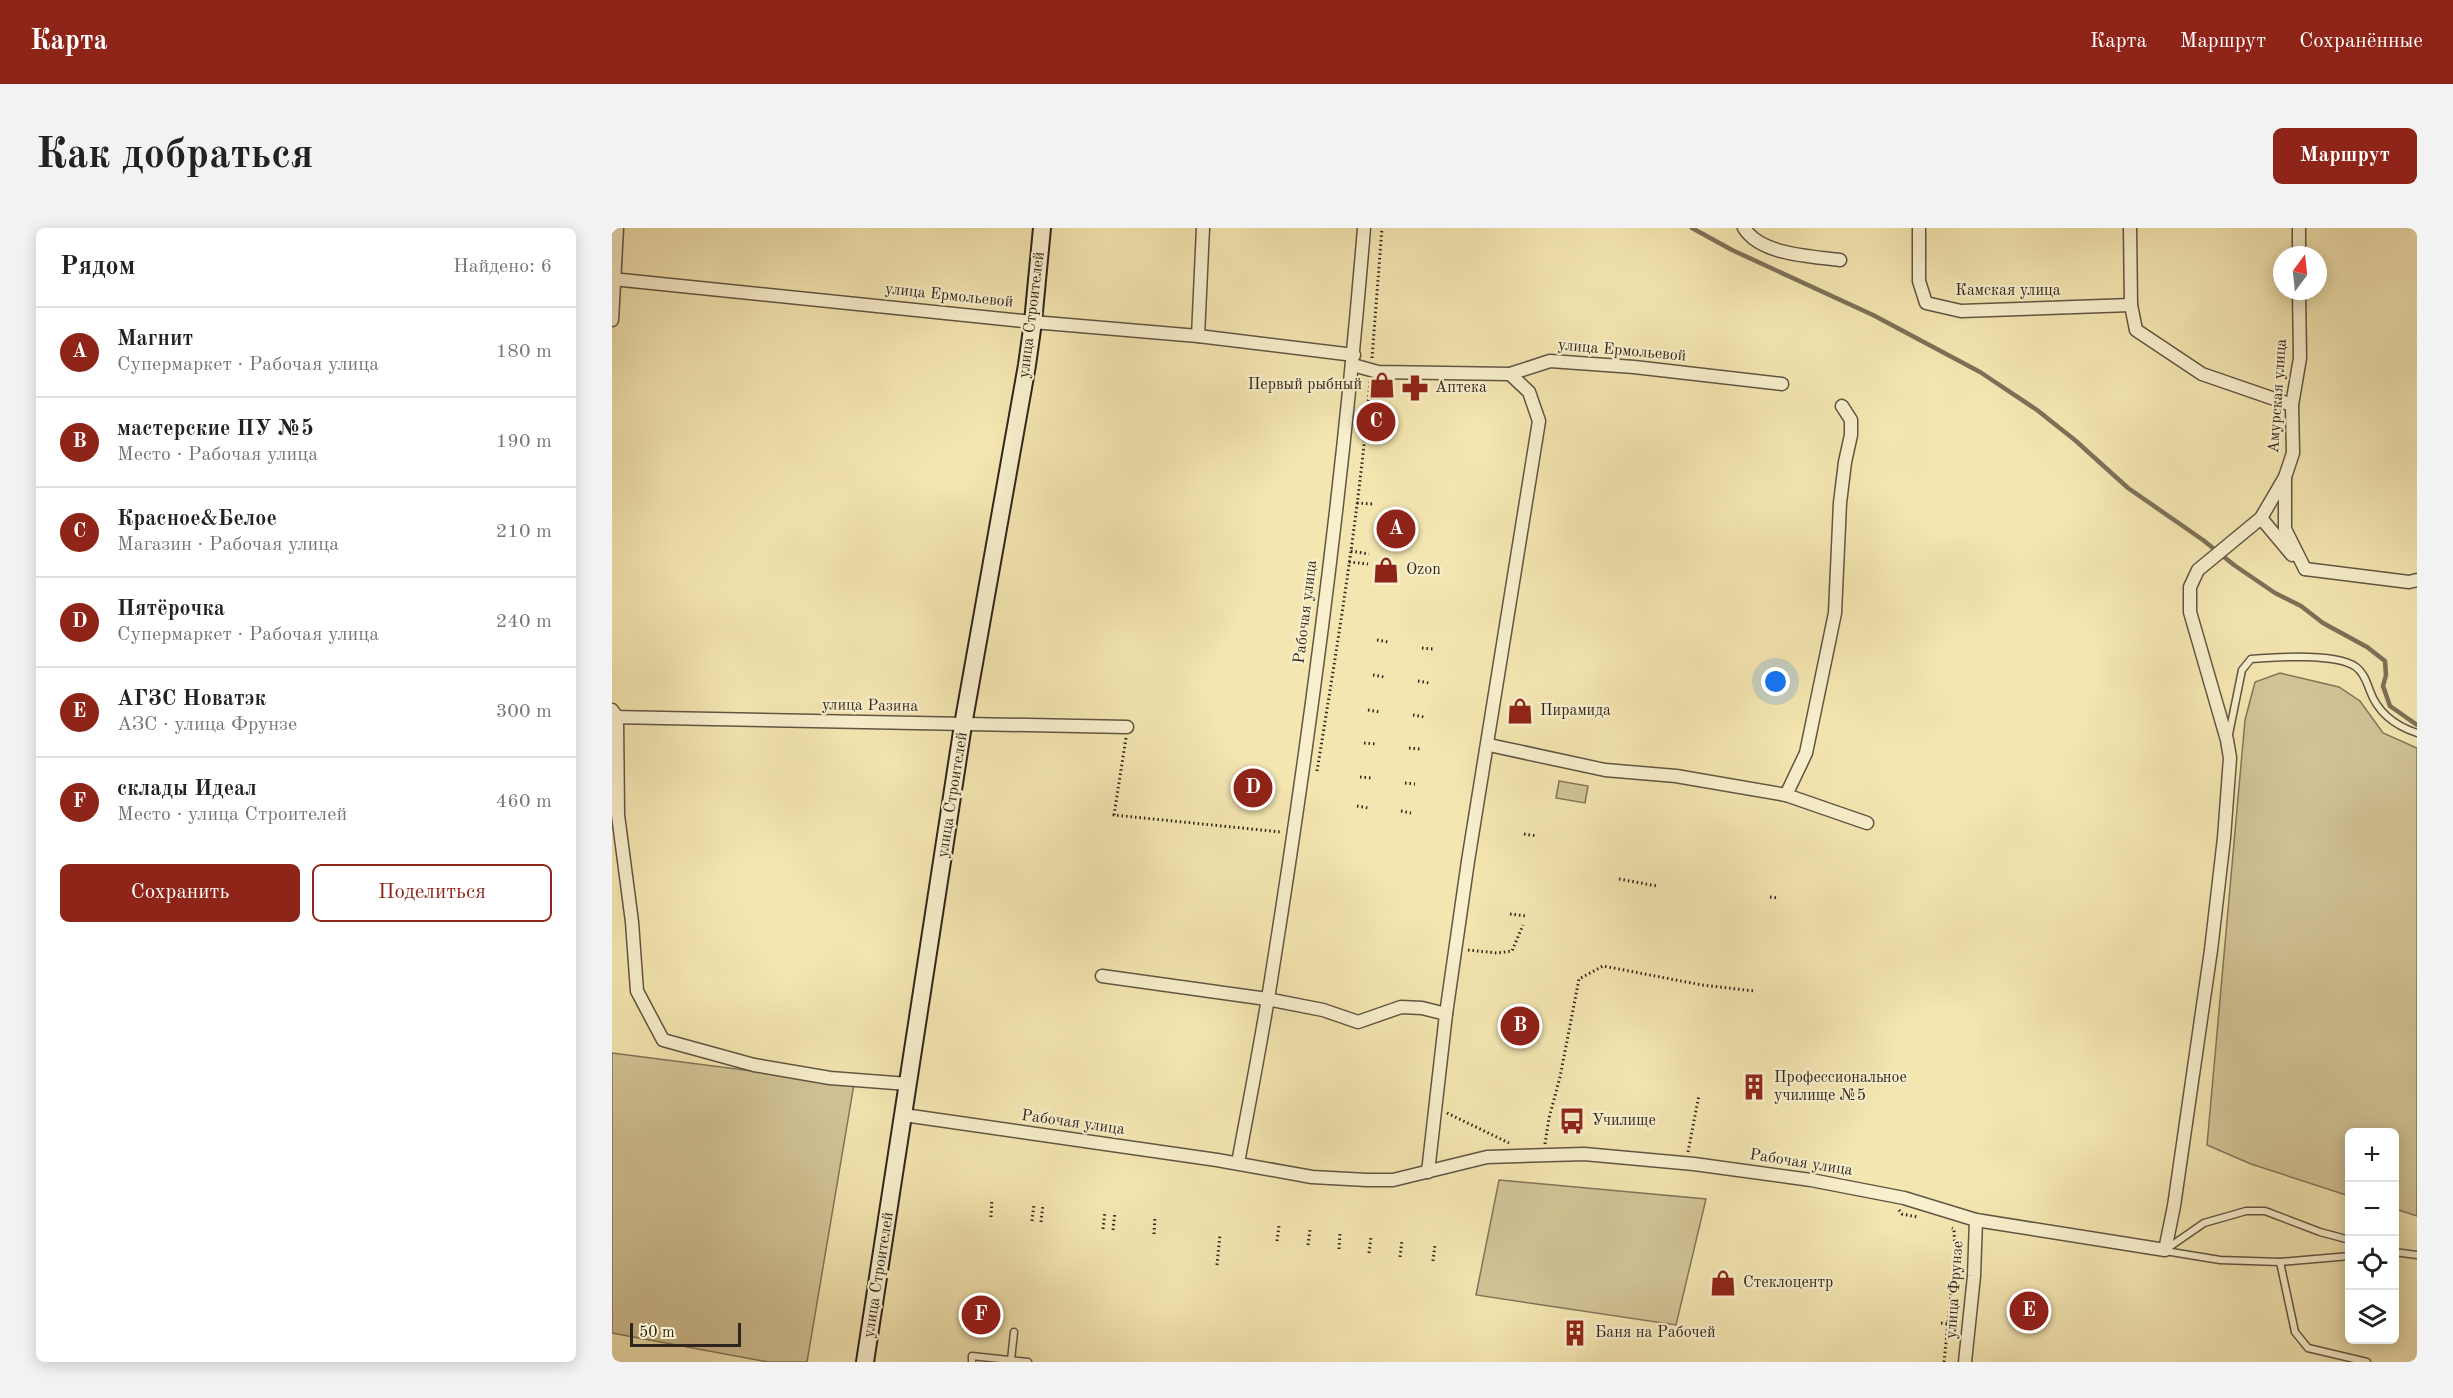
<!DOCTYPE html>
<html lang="ru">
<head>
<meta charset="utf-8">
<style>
	body { margin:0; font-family:"Old Standard TT",serif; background:#f2f2f2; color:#222 }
	.controls { position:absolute; right:18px; bottom:18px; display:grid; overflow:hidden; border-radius:9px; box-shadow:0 3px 15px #0003 }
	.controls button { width:54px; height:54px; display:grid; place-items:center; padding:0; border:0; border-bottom:2px solid #e0e0e0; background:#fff; color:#222; font:30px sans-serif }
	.compass { position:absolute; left:1661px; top:18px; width:54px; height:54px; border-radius:50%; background:#fff; box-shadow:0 3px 15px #0003; rotate:15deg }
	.scale { position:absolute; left:18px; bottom:15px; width:111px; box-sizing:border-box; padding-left:6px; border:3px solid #30251e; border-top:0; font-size:16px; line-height:21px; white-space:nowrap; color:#30251e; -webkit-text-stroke:4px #f8efcc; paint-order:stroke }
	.you { position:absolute; left:1164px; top:454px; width:21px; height:21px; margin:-15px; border:4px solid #fff; border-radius:50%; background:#1a73e8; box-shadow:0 0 0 9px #1a73e833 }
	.badge { display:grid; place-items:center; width:39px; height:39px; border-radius:50%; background:#8f2418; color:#fff; font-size:20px; font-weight:700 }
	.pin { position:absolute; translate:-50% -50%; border:3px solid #fff; box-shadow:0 2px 6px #0006 }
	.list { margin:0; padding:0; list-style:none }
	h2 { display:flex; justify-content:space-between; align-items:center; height:78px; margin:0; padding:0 24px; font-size:26px }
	h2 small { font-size:20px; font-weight:400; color:#767676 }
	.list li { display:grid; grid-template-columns:39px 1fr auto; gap:18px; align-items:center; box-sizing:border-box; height:90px; padding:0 24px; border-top:2px solid #e0e0e0 }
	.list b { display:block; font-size:22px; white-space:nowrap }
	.list p { margin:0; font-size:20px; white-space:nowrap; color:#767676 }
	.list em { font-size:20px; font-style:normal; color:#767676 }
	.actions { display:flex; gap:12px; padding:18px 24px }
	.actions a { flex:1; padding:14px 0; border:2px solid #8f2418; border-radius:9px; text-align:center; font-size:21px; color:#8f2418 }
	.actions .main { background:#8f2418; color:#fff }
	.icon { flex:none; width:33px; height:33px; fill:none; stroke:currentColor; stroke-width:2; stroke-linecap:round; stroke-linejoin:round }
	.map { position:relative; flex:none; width:1805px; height:1134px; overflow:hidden; border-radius:9px }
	header { display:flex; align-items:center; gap:36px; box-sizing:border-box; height:84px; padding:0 30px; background:#8f2418; color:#fff }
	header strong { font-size:28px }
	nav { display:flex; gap:33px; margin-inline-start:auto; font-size:21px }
	.intro { display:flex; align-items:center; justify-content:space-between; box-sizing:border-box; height:144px; padding:0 36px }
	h1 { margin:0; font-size:42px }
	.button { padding:15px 27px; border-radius:9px; background:#8f2418; color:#fff; font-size:21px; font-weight:700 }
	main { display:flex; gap:36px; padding:0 36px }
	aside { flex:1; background:#fff; border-radius:9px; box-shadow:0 3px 15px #0003 }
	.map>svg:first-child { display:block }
	.green { fill:#d3c598; stroke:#82755b; stroke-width:1.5 }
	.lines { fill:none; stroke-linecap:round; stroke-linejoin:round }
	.stream { stroke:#7d7158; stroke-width:4.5 }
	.lane-casing { stroke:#615543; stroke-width:9 }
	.street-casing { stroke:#615543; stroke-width:15 }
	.secondary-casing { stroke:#30251e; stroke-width:20 }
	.path { stroke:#30251e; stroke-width:3; stroke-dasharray:1.5 3; stroke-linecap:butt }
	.lane { stroke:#f8efcc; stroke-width:6 }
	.street { stroke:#f8efcc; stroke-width:12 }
	.secondary { stroke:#f8efcc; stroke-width:16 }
	.labels { text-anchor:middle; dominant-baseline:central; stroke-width:4.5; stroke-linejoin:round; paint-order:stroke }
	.street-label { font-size:16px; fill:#30251e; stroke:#f8efcc }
	.poi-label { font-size:16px; fill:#30251e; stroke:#f8efcc; text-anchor:start }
</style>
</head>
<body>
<header>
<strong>Карта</strong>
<nav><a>Карта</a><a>Маршрут</a><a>Сохранённые</a></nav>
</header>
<div class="intro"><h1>Как добраться</h1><a class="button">Маршрут</a></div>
<main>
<aside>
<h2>Рядом<small>Найдено: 6</small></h2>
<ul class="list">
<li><span class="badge">A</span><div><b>Магнит</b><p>Супермаркет · Рабочая улица</p></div><em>180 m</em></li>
<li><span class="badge">B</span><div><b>мастерские ПУ №5</b><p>Место · Рабочая улица</p></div><em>190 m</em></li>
<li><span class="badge">C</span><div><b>Красное&amp;Белое</b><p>Магазин · Рабочая улица</p></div><em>210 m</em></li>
<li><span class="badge">D</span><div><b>Пятёрочка</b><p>Супермаркет · Рабочая улица</p></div><em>240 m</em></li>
<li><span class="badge">E</span><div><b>АГЗС Новатэк</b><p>АЗС · улица Фрунзе</p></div><em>300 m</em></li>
<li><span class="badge">F</span><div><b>склады Идеал</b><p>Место · улица Строителей</p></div><em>460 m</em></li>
</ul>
<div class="actions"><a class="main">Сохранить</a><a>Поделиться</a></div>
</aside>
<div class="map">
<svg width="1805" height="1134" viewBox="0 0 1805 1134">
	<rect width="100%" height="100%" fill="#f4e6b1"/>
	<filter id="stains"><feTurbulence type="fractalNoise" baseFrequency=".00333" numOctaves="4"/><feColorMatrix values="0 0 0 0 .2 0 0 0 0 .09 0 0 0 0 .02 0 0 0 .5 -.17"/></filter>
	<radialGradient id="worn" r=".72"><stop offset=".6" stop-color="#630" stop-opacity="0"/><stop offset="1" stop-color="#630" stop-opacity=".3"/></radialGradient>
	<!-- green -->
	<g class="green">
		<path d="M1668,445L1727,459L1748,473L1771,505L1805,520V988L1783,981L1782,904H1738L1737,968L1639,936L1595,917L1633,492L1643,454Z"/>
		<path d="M947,553L976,558L973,575L944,570Z"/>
		<path d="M0,825L242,856L195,1134H156L0,1105Z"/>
		<path d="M887,952L1094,971L1064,1097L864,1067Z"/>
	</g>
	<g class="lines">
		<!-- stream -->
		<path class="stream" d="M1080,0L1120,22L1261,87L1368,144L1425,182L1464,213L1516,260L1591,312L1622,337L1663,365L1689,378L1711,395L1755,419L1773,433L1774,447L1771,458L1778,478L1805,497"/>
		<!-- lane casing -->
		<g class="lane-casing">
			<g id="lane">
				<path d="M1617,506L1630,442L1639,431C1663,429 1725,425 1744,439C1752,445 1755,455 1758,463C1766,485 1784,498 1805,505"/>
				<path d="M1553,1022L1592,995L1634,983H1653L1708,1004L1738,1012"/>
				<path d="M1553,1023L1608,1032L1668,1034L1738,1028"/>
				<path d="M1782,1024L1805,1027"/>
				<path d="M1668,1034L1683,1104L1696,1120L1755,1134"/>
				<path d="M399,1132L402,1104"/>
				<path d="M360,1134V1128L416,1134"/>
			</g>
		</g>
		<!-- street casing -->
		<g class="street-casing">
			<g id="street">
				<path d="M1132,0C1149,27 1198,28 1228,32"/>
				<path d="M1307,0V53L1314,75L1349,83L1519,77"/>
				<path d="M1518,0L1519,77L1524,102L1590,146L1680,177"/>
				<path d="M1687,0V27"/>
				<path d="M0,51L421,94L586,108L742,127"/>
				<path d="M1687,63L1688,130L1680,177L1681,225L1673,249V301L1693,341"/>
				<path d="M0,92L5,0"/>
				<path d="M586,108L591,0"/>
				<path d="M741,137L766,144L898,146L938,133L1022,139L1170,156"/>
				<path d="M1649,290L1680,327"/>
				<path d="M1693,341L1797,354L1805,352"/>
				<path d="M0,482L5,489L6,587L20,694L25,763L51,812L142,837L218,850L296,856"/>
				<path d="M0,489L515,499"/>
				<path d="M877,517L993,542L1064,548L1174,567L1255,595"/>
				<path d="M1174,567L1194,525L1223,385L1228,275L1233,234L1239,207V192L1230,178"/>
				<path d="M490,748L655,771L711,782L746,794L789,779L810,780L834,786"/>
				<path d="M292,887L605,932L700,949L755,952H781L875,929L972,926L1082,936L1199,952L1292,970L1364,992L1553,1022L1562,978L1599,722L1612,610L1618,530L1615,512L1578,384V359L1586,342L1649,290L1673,249"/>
				<path d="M626,935C638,870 651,805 661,739C700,494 732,247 752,0"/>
				<path d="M816,944L834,786L856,633L927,193L917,164L898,146"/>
				<path d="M1353,1134L1362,1048L1364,992"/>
			</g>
		</g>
		<!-- secondary casing -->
		<g class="secondary-casing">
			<path id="secondary" d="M253,1134L351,497L415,137L421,94L430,0"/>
		</g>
		<!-- path -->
		<g class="path">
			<path d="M760,130L770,0"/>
			<path d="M745,275L761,276"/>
			<path d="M739,323L757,326"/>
			<path d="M737,334L756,336"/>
			<path d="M765,412L776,414"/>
			<path d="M810,420L821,421"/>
			<path d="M761,447L772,449"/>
			<path d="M806,453L817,455"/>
			<path d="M756,482L768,484"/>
			<path d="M801,487L812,489"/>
			<path d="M514,510L502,587L669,604"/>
			<path d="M752,515L764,516"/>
			<path d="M797,520L808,521"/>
			<path d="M705,543C726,414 747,285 758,154"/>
			<path d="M748,549L760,550"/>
			<path d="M793,555L803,556"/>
			<path d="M745,578L756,580"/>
			<path d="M789,583L799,585"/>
			<path d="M912,606L925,608"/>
			<path d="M1007,651L1045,658"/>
			<path d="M1158,669L1167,670"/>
			<path d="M898,686L914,688"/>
			<path d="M856,722L885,725L900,723L911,697"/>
			<path d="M835,885L897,915"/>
			<path d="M933,916L937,890L948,849L967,751L991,738L1090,757L1142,763"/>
			<path d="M1076,924L1087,867"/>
			<path d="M1287,982L1290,986L1305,989"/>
			<path d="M379,989L380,971"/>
			<path d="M420,993L422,976"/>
			<path d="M429,994L431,976"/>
			<path d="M491,1001L493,983"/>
			<path d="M501,1002L503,984"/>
			<path d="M542,1006L543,988"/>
			<path d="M665,1013L667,998"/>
			<path d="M696,1017L698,1002"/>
			<path d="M727,1021L728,1005"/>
			<path d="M757,1025L759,1009"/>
			<path d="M788,1029L790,1012"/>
			<path d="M821,1033L823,1016"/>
			<path d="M605,1037L608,1006"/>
			<path d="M1329,1095L1336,1096"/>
			<path d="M1332,1134L1343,1026L1342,1001L1340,1000"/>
		</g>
		<!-- lane -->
		<use href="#lane" class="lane"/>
		<!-- street -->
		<use href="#street" class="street"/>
		<!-- secondary -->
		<use href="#secondary" class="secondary"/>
	</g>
	<!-- icons -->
	<defs>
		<g id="shop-bare" transform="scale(2.07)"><path d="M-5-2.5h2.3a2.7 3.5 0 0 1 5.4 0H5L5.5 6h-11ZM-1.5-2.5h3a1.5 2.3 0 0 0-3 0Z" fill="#8f2418" stroke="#f8efcc" stroke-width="2.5" paint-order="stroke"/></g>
		<g id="pharmacy-bare" transform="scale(2.07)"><path d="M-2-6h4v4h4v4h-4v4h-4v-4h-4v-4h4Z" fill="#8f2418" stroke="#f8efcc" stroke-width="2.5" paint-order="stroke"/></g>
		<g id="building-bare" transform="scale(2.07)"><path d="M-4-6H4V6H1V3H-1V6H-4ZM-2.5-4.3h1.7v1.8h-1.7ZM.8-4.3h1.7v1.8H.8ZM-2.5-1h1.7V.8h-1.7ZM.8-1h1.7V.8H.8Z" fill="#8f2418" stroke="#f8efcc" stroke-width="2.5" paint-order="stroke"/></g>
		<g id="bus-bare" transform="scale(2.07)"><path d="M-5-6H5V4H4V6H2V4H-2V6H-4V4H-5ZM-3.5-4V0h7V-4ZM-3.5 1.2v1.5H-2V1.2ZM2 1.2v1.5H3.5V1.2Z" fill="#8f2418" stroke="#f8efcc" stroke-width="2.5" paint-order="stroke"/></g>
	</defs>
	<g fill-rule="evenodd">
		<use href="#shop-bare" x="770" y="157"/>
		<use href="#pharmacy-bare" x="803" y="160"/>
		<use href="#shop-bare" x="774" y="342"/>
		<use href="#shop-bare" x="908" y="483"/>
		<use href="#building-bare" x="1142" y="859"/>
		<use href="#bus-bare" x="960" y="893"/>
		<use href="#shop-bare" x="1111" y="1055"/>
		<use href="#building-bare" x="963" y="1105"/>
	</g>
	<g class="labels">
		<!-- street labels -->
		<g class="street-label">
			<text x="1396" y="63">Камская улица</text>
			<text transform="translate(337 68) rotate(6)">улица Ермольевой</text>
			<text transform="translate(420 87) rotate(-83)">улица Строителей</text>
			<text transform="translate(1010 123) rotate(5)">улица Ермольевой</text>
			<text transform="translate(1666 168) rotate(-86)">Амурская улица</text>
			<text transform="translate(694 384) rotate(-83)">Рабочая улица</text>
			<text transform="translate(258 478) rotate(1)">улица Разина</text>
			<text transform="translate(341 567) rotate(-81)">улица Строителей</text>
			<text transform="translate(461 895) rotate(8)">Рабочая улица</text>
			<text transform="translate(1189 935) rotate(9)">Рабочая улица</text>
			<text transform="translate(267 1047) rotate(-81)">улица Строителей</text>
			<text transform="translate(1343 1062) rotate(-86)">улица Фрунзе</text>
		</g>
		<!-- poi labels -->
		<g class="poi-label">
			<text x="750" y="157" text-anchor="end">Первый рыбный</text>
			<text x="823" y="160">Аптека</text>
			<text x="794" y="342">Ozon</text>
			<text x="928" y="483">Пирамида</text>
			<text x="1162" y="850">Профессиональное<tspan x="1162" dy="18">училище №5</tspan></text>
			<text x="980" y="893">Училище</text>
			<text x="1131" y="1055">Стеклоцентр</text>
			<text x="983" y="1105">Баня на Рабочей</text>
		</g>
	</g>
	<rect width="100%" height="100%" filter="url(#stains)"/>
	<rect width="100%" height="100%" fill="url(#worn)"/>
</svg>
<div class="controls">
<button>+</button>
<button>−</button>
<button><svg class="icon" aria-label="locate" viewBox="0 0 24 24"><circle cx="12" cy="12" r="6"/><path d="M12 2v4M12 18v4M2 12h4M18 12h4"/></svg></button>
<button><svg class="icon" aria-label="layers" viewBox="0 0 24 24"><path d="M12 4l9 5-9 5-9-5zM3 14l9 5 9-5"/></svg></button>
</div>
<svg class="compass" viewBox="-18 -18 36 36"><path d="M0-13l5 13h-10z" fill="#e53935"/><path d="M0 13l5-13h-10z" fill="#767676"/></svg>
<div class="scale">50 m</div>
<div class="you"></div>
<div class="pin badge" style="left:784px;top:301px">A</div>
<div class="pin badge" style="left:908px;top:798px">B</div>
<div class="pin badge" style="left:764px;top:194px">C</div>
<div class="pin badge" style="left:641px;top:560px">D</div>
<div class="pin badge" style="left:1417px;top:1083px">E</div>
<div class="pin badge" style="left:369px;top:1087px">F</div>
</div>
</main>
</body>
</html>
